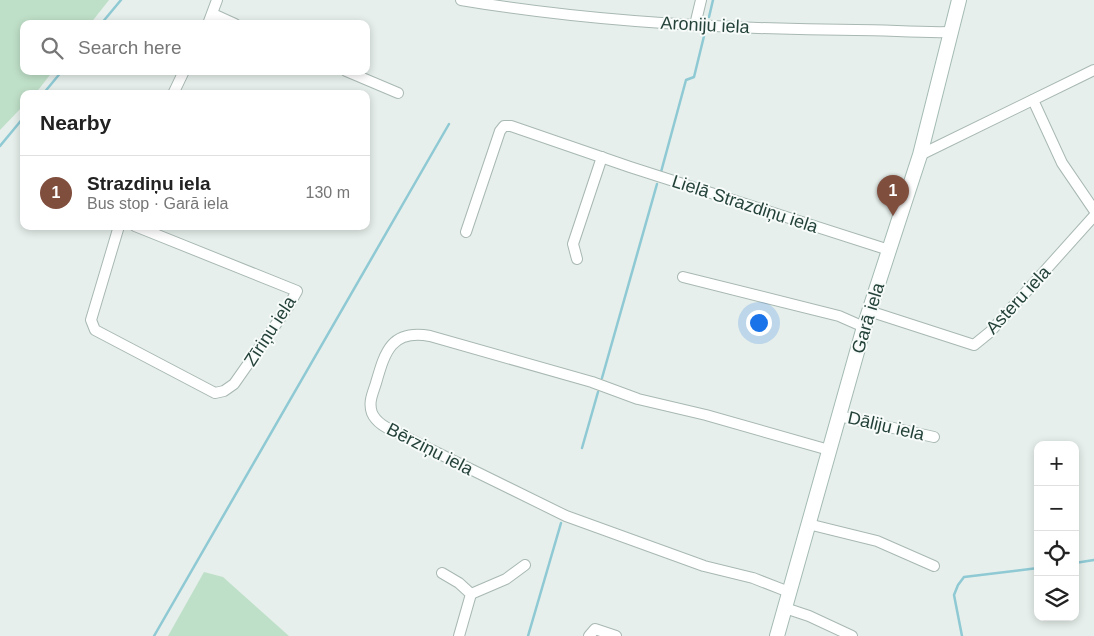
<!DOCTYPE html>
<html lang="en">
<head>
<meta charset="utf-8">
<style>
	body { margin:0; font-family:Helvetica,sans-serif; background:#f6f6f6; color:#222 }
	.controls { position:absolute; right:15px; bottom:15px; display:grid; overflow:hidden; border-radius:10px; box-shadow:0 2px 8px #0003 }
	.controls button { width:45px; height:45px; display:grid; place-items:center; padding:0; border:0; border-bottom:1px solid #e0e0e0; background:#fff; color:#222; font:25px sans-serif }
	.you { position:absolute; left:758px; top:322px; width:18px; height:18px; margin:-12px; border:4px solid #fff; border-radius:50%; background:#1a73e8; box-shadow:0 0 0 8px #1a73e833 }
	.badge { display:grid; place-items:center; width:32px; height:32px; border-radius:50%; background:#804e3d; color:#fff; font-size:16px; font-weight:700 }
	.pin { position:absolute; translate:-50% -41px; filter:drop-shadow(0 1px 2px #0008) }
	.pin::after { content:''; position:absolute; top:26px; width:18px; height:15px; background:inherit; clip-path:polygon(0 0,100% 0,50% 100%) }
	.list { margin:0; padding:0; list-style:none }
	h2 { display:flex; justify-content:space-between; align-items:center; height:65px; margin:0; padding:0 20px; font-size:21px }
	h2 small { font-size:16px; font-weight:400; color:#767676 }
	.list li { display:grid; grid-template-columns:32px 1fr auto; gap:15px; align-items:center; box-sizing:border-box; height:75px; padding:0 20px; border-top:1px solid #e0e0e0 }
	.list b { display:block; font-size:19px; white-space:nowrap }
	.list p { margin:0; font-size:16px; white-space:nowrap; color:#767676 }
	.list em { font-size:16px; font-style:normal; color:#767676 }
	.icon { flex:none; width:28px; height:28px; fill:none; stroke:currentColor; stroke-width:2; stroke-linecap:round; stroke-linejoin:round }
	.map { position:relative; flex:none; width:1094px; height:636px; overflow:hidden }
	.search { position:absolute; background:#fff; box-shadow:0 2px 8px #0003; left:20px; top:20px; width:350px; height:55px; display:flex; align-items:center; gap:12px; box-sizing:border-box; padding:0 18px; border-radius:10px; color:#767676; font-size:19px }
	.panel { position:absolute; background:#fff; box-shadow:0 2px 8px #0003; left:20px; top:90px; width:350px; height:140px; border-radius:10px }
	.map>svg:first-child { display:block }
	.green { fill:#bfe0c8 }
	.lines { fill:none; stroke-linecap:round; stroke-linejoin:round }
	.stream { stroke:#8ec9d4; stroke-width:2.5 }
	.street-casing { stroke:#a8b8b2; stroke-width:12 }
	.secondary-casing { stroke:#a4bbb3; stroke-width:16 }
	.street { stroke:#fff; stroke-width:10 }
	.secondary { stroke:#fff; stroke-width:14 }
	.labels { text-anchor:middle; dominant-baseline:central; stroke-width:4; stroke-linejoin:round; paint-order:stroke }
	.street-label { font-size:18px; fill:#24423a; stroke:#f7fbf9 }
</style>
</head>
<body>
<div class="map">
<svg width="1094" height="636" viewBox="0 0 1094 636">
	<rect width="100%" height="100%" fill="#e6efeb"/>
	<!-- green -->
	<g class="green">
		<path d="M0,0H109L90,24H24V71H53L35,94H24V105L0,130Z"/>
		<path d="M204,572L223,577L289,636H168Z"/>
	</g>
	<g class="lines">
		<!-- stream -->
		<g class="stream">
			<path d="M709,17L713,0"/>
			<path d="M101,24L121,0"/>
			<path d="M43,94L62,71"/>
			<path d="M0,146L24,117"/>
			<path d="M661,172L686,80L694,77L705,32"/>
			<path d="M602,378L657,184"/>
			<path d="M582,448L598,392"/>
			<path d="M1075,563L1094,560"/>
			<path d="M154,636L449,124"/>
			<path d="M528,636L561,523"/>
			<path d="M962,636L954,595L958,585L964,577L1038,568"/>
		</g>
		<!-- street casing -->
		<g class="street-casing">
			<g id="street">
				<path d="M461,0C591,22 724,29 856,30C888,30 919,33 951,32"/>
				<path d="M213,14L235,24"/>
				<path d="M208,24L217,0"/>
				<path d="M695,25L701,0"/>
				<path d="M346,71L398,93"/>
				<path d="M173,94L184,71"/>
				<path d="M1033,100L1062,163L1094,210"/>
				<path d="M920,155L1094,70"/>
				<path d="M119,226L91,320L95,330L215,393L224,391L234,384L288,307L297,291L135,226"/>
				<path d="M466,232L500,131L504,126H511L630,167L889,250"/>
				<path d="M577,259L573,244L602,157"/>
				<path d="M683,277L839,316L864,327"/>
				<path d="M869,311L974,345L990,332L1094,216"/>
				<path d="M839,416L934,437"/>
				<path d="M808,524L877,541L934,566"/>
				<path d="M442,573L459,583L471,594L459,636"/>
				<path d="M789,592L753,578L704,566L566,516L403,436C392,430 377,425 372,413C368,402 373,393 376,383C385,352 391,329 430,336L592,382L638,399L706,415L829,450"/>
				<path d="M471,594L506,579L525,565"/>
				<path d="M785,608L809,616L852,636"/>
				<path d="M589,636L595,629L616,636"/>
			</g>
		</g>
		<!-- secondary casing -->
		<g class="secondary-casing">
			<path id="secondary" d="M777,636L864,327L920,155L959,0"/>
		</g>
		<!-- street -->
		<use href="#street" class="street"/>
		<!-- secondary -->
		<use href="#secondary" class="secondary"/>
	</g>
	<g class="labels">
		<!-- street labels -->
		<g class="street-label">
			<text transform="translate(705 25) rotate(3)">Aroniju iela</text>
			<text transform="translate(745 204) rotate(18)">Lielā Strazdiņu iela</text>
			<text transform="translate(1018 300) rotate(-47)">Asteru iela</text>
			<text transform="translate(868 318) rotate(-73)">Garā iela</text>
			<text transform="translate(270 331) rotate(-57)">Zīriņu iela</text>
			<text transform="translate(886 426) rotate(13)">Dāliju iela</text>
			<text transform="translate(430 449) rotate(27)">Bērziņu iela</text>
		</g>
	</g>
</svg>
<div class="controls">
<button>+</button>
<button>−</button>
<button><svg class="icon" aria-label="locate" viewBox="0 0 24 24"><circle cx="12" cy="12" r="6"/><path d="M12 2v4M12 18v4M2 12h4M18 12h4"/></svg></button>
<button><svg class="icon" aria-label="layers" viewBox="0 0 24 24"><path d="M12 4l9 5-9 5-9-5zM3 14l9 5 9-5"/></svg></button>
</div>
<div class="you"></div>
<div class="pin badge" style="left:893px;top:216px">1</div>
<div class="search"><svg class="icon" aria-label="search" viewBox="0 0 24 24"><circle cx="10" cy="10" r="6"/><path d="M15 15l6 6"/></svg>Search here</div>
<section class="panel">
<h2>Nearby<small></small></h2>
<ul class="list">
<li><span class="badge">1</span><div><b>Strazdiņu iela</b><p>Bus stop · Garā iela</p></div><em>130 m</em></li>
</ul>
</section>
</div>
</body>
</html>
